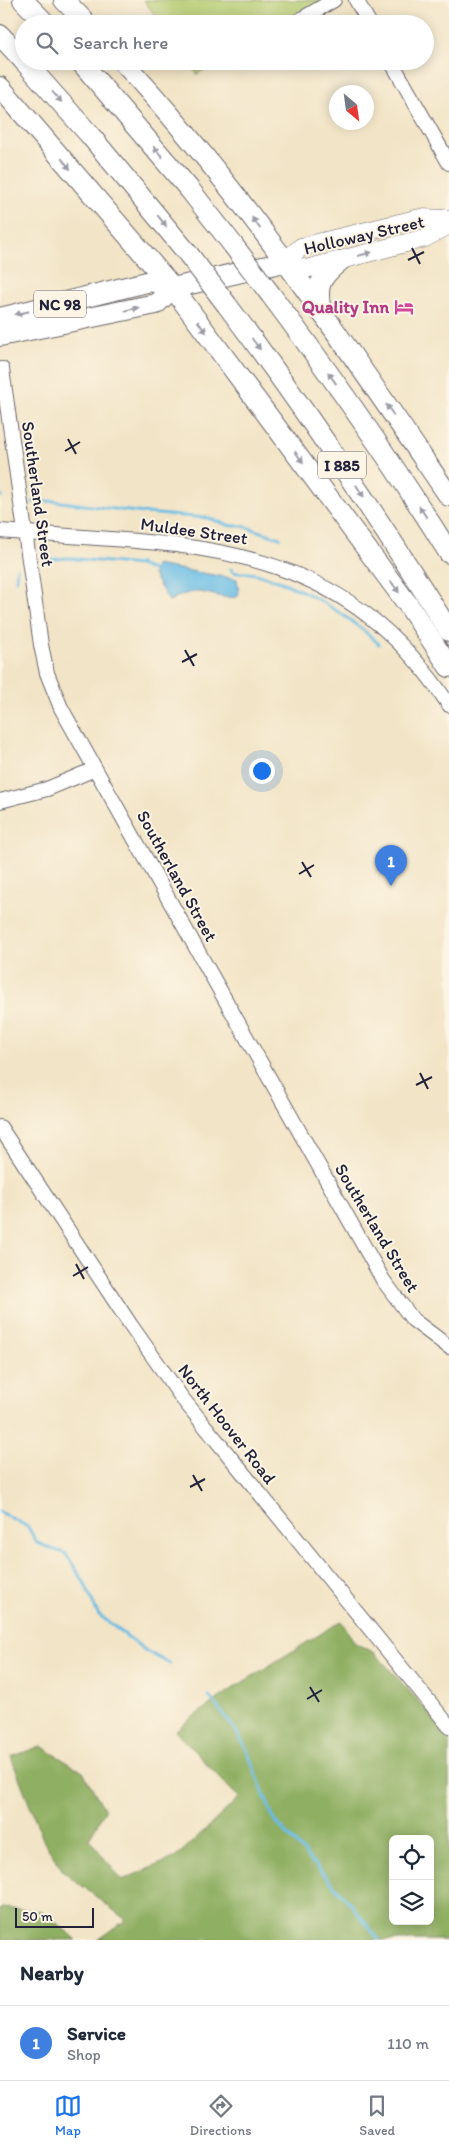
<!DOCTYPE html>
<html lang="en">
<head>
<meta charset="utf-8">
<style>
	body { margin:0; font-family:Itim,sans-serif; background:#f2f2f3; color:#1f2937 }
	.controls { position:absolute; right:15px; bottom:15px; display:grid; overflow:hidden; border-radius:8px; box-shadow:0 2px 12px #0003 }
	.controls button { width:45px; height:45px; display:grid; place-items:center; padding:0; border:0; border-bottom:1px solid #e0e1e3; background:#fff; color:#1f2937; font:25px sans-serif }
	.compass { position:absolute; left:329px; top:85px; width:45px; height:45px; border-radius:50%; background:#fff; box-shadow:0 2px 12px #0003; rotate:151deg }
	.scale { position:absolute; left:15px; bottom:12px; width:79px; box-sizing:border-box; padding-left:5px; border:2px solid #22223b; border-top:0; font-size:14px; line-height:18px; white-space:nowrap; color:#22223b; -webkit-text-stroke:4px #fcf5e5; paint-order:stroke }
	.you { position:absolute; left:261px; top:770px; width:18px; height:18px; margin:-12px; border:4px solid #fff; border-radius:50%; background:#1a73e8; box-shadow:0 0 0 8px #1a73e833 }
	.badge { display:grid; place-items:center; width:32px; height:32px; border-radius:50%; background:#1a73e8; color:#fff; font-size:16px; font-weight:700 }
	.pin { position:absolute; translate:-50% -41px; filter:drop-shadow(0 1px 2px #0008) }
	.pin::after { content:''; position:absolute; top:26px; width:18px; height:15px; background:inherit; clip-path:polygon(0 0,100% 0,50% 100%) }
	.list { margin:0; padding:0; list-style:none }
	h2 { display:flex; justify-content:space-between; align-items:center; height:65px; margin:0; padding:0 20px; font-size:21px }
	h2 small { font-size:16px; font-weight:400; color:#747a83 }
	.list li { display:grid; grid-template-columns:32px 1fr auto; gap:15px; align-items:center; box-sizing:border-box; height:75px; padding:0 20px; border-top:1px solid #e0e1e3 }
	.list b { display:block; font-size:19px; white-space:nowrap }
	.list p { margin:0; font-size:16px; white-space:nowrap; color:#747a83 }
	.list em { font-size:16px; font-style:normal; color:#747a83 }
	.icon { flex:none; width:28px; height:28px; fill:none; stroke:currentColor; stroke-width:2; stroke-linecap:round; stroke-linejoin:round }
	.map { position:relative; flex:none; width:449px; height:1940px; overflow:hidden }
	.search { position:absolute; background:#fff; box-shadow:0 2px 12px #0003; left:15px; right:15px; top:15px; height:55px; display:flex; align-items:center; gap:12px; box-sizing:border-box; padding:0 18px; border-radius:28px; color:#747a83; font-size:19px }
	.sheet { height:140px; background:#fff }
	nav { display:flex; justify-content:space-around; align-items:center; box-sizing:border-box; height:70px; border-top:1px solid #e0e1e3; background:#fff; font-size:14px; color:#747a83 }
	nav a { display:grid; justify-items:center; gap:2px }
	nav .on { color:#1a73e8 }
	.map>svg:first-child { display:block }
	.green { fill:#b4cb6f; stroke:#6b7655 }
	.forest { fill:#8faf62; stroke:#58684e; fill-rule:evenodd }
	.water { fill:#68bce4; stroke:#456f90 }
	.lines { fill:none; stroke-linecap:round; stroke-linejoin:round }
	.stream { stroke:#68bce4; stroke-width:3 }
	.minor-casing { stroke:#6b666c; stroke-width:16 }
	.major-casing { stroke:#6b666c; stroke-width:19 }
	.highway-casing { stroke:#6b666c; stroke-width:22 }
	.minor { stroke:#fff; stroke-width:14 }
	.major { stroke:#fff; stroke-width:18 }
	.highway { stroke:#fff; stroke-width:20 }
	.highway-bridge-casing { stroke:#6b666c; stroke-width:22; stroke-linecap:butt }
	.highway-bridge { stroke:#fff; stroke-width:20 }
	.oneway { fill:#9c9ca7 }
	.ticks { fill:none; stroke:#22223b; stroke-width:2 }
	.labels { text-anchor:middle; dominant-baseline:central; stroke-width:4; stroke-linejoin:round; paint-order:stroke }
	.shield { fill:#fcf5e5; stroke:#63616e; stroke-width:1 }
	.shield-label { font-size:16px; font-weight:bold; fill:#22223b }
	.street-label { font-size:18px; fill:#22223b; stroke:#fcf5e5 }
	.hotel-label { font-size:18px; font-weight:bold; fill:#b23c85; stroke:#fcf5e5; text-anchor:end }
</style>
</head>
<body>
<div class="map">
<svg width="449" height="1940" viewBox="0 0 449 1940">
	<rect width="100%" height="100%" fill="#fcf5e5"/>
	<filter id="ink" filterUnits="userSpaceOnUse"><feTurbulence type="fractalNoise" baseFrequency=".02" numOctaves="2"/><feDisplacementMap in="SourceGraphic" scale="10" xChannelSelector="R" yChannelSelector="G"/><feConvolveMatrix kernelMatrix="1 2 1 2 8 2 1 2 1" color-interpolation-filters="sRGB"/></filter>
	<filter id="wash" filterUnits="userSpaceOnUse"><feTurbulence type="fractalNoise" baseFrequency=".0096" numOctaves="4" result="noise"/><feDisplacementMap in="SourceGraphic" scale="20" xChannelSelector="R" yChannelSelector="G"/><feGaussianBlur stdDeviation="1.12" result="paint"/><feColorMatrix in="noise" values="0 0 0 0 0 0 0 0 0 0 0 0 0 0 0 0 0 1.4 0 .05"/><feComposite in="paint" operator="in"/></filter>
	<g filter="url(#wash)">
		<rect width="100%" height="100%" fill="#f2e4c6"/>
		<!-- green -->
		<g class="green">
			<path d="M144,0H324L284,24H161Z"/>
			<path d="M188,61H220L197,74Z"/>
		</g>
		<!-- forest -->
		<g class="forest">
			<path d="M341,1621L355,1643L375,1653L449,1735V1940H98L126,1920L63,1871L44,1842L11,1757L41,1746L83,1772L105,1810L89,1839L122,1880L176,1857L239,1798L175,1731C226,1689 285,1657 341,1621ZM393,1839H430V1921H393Z"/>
			<path d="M0,1908L42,1911L77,1940H0Z"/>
		</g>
		<!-- water -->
		<path class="water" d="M155,565L237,579L239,593L237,597C224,599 213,594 200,592C189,591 179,596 169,601L153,575Z"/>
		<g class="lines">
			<!-- stream -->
			<g class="stream">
				<path d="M0,495L2,496"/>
				<path d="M33,502L54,501L144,513L208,518L231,526H243L280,538"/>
				<path d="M46,560L67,558L139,565V563"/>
				<path d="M139,565L154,571"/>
				<path d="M231,569L233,572C240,574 249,572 256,574C300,585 346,613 379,644"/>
				<path d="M16,580L17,568"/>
				<path d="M0,1512L28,1527L37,1543L66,1554L84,1582L98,1614L146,1651L170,1664"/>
				<path d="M209,1696L234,1728L246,1748L274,1820L350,1903L379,1940"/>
			</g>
		</g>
	</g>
	<g filter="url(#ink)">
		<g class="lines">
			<!-- minor casing -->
			<g class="minor-casing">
				<g id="minor">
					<path d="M356,0L370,24"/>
					<path d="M293,24L334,0"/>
					<path d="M391,61L449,163"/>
					<path d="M2,369L41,645L47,673L61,708L383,1280L413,1320L449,1347"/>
					<path d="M0,531C182,546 336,533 449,705"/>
					<path d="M0,801L47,789L95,769"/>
					<path d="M0,1127L130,1324L182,1398L449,1726"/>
				</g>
			</g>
			<!-- major casing -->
			<g class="major-casing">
				<path id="major" d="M449,219L420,218L301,247L284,262L306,269L425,238L449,225"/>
			</g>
			<!-- highway casing -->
			<g class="highway-casing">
				<g id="highway">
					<path d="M23,0L46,24"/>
					<path d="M64,0L87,24"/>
					<path d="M0,35L24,61"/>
					<path d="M24,61L89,134L189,255"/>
					<path d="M80,61L190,190L233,245"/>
					<path d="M122,61C245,194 347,347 449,496"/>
					<path d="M0,87L173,288L409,606L449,667"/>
					<path d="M271,295C334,379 394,464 449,553"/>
					<path d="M227,305C306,410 379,519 449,631"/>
					<path d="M321,312C316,285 319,278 340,261"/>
					<path d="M0,318L151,281L173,288L284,262"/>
					<path d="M0,336L156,304L173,288"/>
				</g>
			</g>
			<!-- minor -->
			<use href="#minor" class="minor"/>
			<!-- major -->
			<use href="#major" class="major"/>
			<!-- highway -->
			<use href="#highway" class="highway"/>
			<!-- highway-bridge casing -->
			<g class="highway-bridge-casing">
				<g id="highway-bridge">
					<path d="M233,245L271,295"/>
					<path d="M189,255L227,305"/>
				</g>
			</g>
			<!-- highway-bridge -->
			<use href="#highway-bridge" class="highway-bridge"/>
		</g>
		<!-- one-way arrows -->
		<defs><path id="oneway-solid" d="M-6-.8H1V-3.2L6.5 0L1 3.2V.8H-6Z" transform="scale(1.25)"/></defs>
		<g class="oneway">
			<use href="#oneway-solid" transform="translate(57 97) rotate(48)"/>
			<use href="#oneway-solid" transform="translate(158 152) rotate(-130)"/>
			<use href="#oneway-solid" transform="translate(66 164) rotate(51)"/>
			<use href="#oneway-solid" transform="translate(162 221) rotate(52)"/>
			<use href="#oneway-solid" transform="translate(256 223) rotate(-126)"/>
			<use href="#oneway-solid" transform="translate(365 254) rotate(-15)"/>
			<use href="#oneway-solid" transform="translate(132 309) rotate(-13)"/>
			<use href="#oneway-solid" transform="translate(22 313) rotate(167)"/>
			<use href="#oneway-solid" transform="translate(202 327) rotate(53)"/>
			<use href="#oneway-solid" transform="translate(256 344) rotate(53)"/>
			<use href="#oneway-solid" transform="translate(332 378) rotate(-125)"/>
			<use href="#oneway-solid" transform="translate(390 410) rotate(-124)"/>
			<use href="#oneway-solid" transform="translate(299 457) rotate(53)"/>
			<use href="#oneway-solid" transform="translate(360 491) rotate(57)"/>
			<use href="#oneway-solid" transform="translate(423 512) rotate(-123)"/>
			<use href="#oneway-solid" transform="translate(395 587) rotate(54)"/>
		</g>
	</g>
	<!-- ticks -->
	<path class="ticks" d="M412,248L420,264M408,260L424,252M68,439L76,454M65,451L80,442M185,650L194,666M182,662L197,654M302,862L311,877M299,874L314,865M420,1073L428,1089M416,1085L432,1077M76,1264L84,1279M73,1276L88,1267M193,1475L202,1491M190,1487L205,1479M310,1687L319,1702M307,1699L322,1690"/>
	<!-- icons -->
	<defs>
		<g id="hotel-bare" transform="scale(1.5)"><path d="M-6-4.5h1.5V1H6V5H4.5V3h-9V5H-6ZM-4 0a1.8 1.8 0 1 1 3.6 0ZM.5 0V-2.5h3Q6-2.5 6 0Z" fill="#d1479c" stroke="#fcf5e5" stroke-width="2.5" paint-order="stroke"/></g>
	</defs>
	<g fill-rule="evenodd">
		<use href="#hotel-bare" x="404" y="307"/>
	</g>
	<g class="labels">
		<!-- shield labels -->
		<g class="shield">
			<rect x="34" y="290.5" width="52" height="27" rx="4"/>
			<rect x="318" y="451.5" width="48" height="27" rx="4"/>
		</g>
		<g class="shield-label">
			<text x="60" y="304">NC 98</text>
			<text x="342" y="465">I 885</text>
		</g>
		<!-- street labels -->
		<g class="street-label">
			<text transform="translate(364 235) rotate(-13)">Holloway Street</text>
			<text transform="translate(38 494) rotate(82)">Southerland Street</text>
			<text transform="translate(194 531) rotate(8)">Muldee Street</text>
			<text transform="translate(177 876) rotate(61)">Southerland Street</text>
			<text transform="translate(377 1228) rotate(59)">Southerland Street</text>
			<text transform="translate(227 1424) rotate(52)">North Hoover Road</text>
		</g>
		<!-- hotel labels -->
		<g class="hotel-label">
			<text x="389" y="307">Quality Inn</text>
		</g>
	</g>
</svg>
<div class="controls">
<button><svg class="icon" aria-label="locate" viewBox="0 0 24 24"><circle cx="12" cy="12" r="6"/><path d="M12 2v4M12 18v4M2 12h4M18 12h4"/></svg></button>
<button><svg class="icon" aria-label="layers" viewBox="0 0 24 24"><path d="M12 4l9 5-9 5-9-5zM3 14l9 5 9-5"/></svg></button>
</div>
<svg class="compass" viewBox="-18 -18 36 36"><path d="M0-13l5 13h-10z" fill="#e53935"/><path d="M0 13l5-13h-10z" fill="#747a83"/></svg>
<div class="scale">50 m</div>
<div class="you"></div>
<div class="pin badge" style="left:391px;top:886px;background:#3f7fe0">1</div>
<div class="search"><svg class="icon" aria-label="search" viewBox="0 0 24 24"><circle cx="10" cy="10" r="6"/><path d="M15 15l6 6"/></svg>Search here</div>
</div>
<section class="sheet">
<h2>Nearby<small></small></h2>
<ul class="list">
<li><span class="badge" style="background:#3f7fe0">1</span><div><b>Service</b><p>Shop</p></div><em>110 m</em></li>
</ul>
</section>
<nav>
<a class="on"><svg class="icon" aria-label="map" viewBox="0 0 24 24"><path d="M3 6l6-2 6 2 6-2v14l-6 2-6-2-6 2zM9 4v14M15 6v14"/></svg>Map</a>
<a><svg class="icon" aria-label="directions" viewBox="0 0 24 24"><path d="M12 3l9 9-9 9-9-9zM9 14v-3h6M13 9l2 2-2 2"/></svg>Directions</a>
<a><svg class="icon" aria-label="saved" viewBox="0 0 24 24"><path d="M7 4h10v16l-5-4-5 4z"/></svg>Saved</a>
</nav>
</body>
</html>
